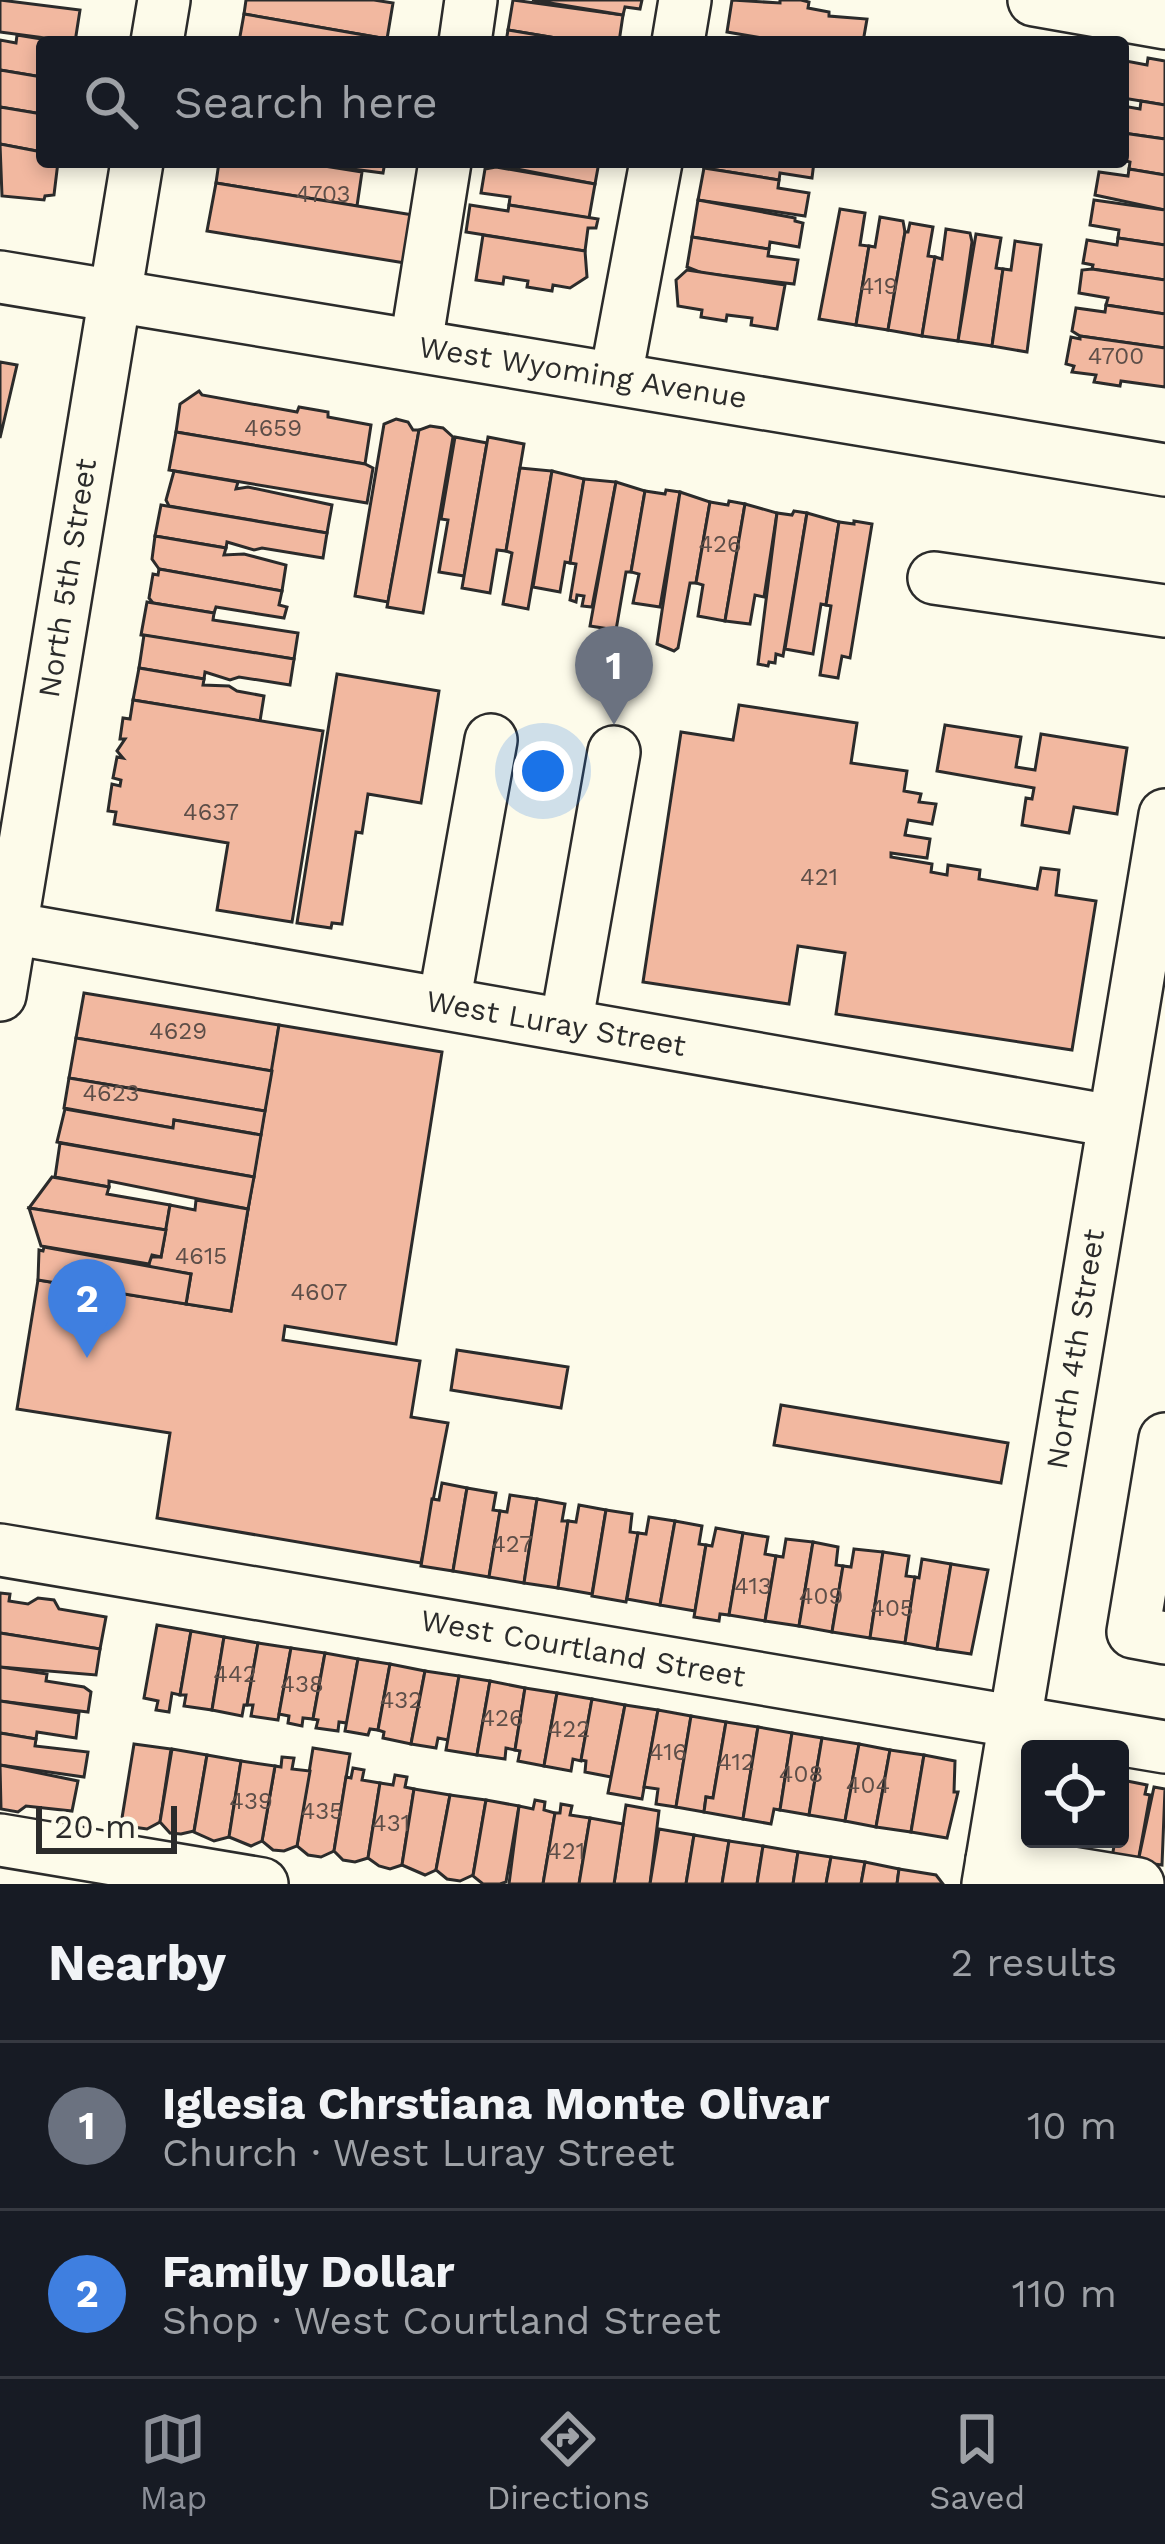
<!DOCTYPE html>
<html lang="en">
<head>
<meta charset="utf-8">
<style>
	body { margin:0; font-family:"Work Sans",sans-serif; background:#20242c; color:#f1f3f6 }
	.controls { position:absolute; right:36px; bottom:36px; display:grid; overflow:hidden; border-radius:12px; box-shadow:0 6px 18px #0003 }
	.controls button { width:108px; height:108px; display:grid; place-items:center; padding:0; border:0; border-bottom:3px solid #363941; background:#171b24; color:#f1f3f6; font:60px sans-serif }
	.scale { position:absolute; left:36px; bottom:30px; width:141px; box-sizing:border-box; padding-left:12px; border:6px solid #2b2b2b; border-top:0; font-size:33px; line-height:42px; white-space:nowrap; color:#2b2b2b; -webkit-text-stroke:9px #fdfbea; paint-order:stroke }
	.you { position:absolute; left:543px; top:771px; width:42px; height:42px; margin:-30px; border:9px solid #fff; border-radius:50%; background:#1a73e8; box-shadow:0 0 0 18px #1a73e833 }
	.badge { display:grid; place-items:center; width:78px; height:78px; border-radius:50%; background:#8c9099; color:#fff; font-size:39px; font-weight:700 }
	.pin { position:absolute; translate:-50% -99px; filter:drop-shadow(0 3px 6px #0008) }
	.pin::after { content:''; position:absolute; top:63px; width:42px; height:36px; background:inherit; clip-path:polygon(0 0,100% 0,50% 100%) }
	.list { margin:0; padding:0; list-style:none }
	h2 { display:flex; justify-content:space-between; align-items:center; height:156px; margin:0; padding:0 48px; font-size:51px }
	h2 small { font-size:39px; font-weight:400; color:#9ea1a6 }
	.list li { display:grid; grid-template-columns:78px 1fr auto; gap:36px; align-items:center; box-sizing:border-box; height:168px; padding:0 48px; border-top:3px solid #363941 }
	.list b { display:block; font-size:45px; white-space:nowrap }
	.list p { margin:0; font-size:39px; white-space:nowrap; color:#9ea1a6 }
	.list em { font-size:39px; font-style:normal; color:#9ea1a6 }
	.icon { flex:none; width:66px; height:66px; fill:none; stroke:currentColor; stroke-width:2; stroke-linecap:round; stroke-linejoin:round }
	.map { position:relative; flex:none; width:1165px; height:1884px; overflow:hidden }
	.search { position:absolute; background:#171b24; box-shadow:0 6px 18px #0003; left:36px; right:36px; top:36px; height:132px; display:flex; align-items:center; gap:30px; box-sizing:border-box; padding:0 42px; border-radius:12px; color:#9ea1a6; font-size:45px }
	.sheet { height:492px; background:#171b24 }
	nav { display:flex; justify-content:space-around; align-items:center; box-sizing:border-box; height:168px; border-top:3px solid #363941; background:#171b24; font-size:33px; color:#9ea1a6 }
	nav a { display:grid; justify-items:center; gap:6px }
	nav .on { color:#8c9099 }
	.map>svg:first-child { display:block }
	.building { fill:#f2b8a0; stroke:#2b2b2b; stroke-width:3 }
	.lines { fill:none; stroke-linecap:round; stroke-linejoin:round }
	.minor-casing { stroke:#2b2b2b; stroke-width:56 }
	.minor { stroke:#fdfbea; stroke-width:51 }
	.labels { text-anchor:middle; dominant-baseline:central; stroke-width:9; stroke-linejoin:round; paint-order:stroke }
	.number-label { font-size:24px; fill:#5d4e48 }
	.street-label { font-size:30px; fill:#2b2b2b; stroke:#fdfbea }
</style>
</head>
<body>
<div class="map">
<svg width="1165" height="1884" viewBox="0 0 1165 1884">
	<rect width="100%" height="100%" fill="#fdfbea"/>
	<!-- building -->
	<g class="building">
		<path d="M0,0L80,10L75,42L0,32Z"/>
		<path d="M246,0H374L393,3L387,39L244,14Z"/>
		<path d="M513,0L623,15L619,42H580L508,30Z"/>
		<path d="M532,0H642L640,9L625,7L623,15Z"/>
		<path d="M732,0L780,3V0H801L809,2L808,8L829,12V16L867,19L863,42H785L727,32Z"/>
		<path d="M244,14L387,39L386,42H239Z"/>
		<path d="M508,30L580,42H506Z"/>
		<path d="M17,35L60,42H42V77L0,70V40L16,43Z"/>
		<path d="M1148,58L1165,61V105L1123,98L1126,61L1147,65Z"/>
		<path d="M0,70L42,77V114L0,107Z"/>
		<path d="M1141,101L1165,105V139L1123,133V106L1140,109Z"/>
		<path d="M0,107L42,114V152L0,144Z"/>
		<path d="M1123,133L1165,139V175L1129,169L1130,162L1123,160Z"/>
		<path d="M0,144L42,152V162H58L54,195L45,196L44,200L2,196Z"/>
		<path d="M219,162H299L362,172L357,206L216,183Z"/>
		<path d="M299,162H385L383,173Z"/>
		<path d="M480,162H599L595,184Z"/>
		<path d="M705,162H814L812,178L780,173L779,180L704,168Z"/>
		<path d="M496,167L595,184L589,218L509,205L510,197L481,193L485,169Z"/>
		<path d="M704,168L779,180L778,188L809,193L805,216L698,200Z"/>
		<path d="M1129,169L1165,175V210L1095,195L1099,172L1128,176Z"/>
		<path d="M216,183L413,215L405,263L207,231Z"/>
		<path d="M698,200L795,218V221L803,223L799,247L770,242L769,249L692,237Z"/>
		<path d="M1094,200L1165,210V245L1118,238L1119,230L1090,225Z"/>
		<path d="M470,205L508,211L509,205L598,219L596,228H588L585,251L466,232Z"/>
		<path d="M840,209L865,213L860,245L869,246L856,325L819,319Z"/>
		<path d="M880,217L903,221L905,232L888,330L856,325L869,246L875,247Z"/>
		<path d="M910,223L933,227L928,256L935,257L922,336L888,330L905,232H908Z"/>
		<path d="M946,229L970,233L972,242L958,341L922,336L935,257L942,259Z"/>
		<path d="M976,234L1001,238L996,268L1003,269L992,346L958,341Z"/>
		<path d="M483,235L585,251L587,277L570,288L553,285L552,291L527,287L528,281L504,277L503,284L476,280Z"/>
		<path d="M692,237L769,249L768,256L798,260L794,284L702,273L687,267Z"/>
		<path d="M1118,238L1165,245V280L1092,269L1093,265L1083,263L1087,240L1117,245Z"/>
		<path d="M1015,241L1041,245L1027,352L992,346L1003,269L1011,270Z"/>
		<path d="M1092,269L1165,280V314L1106,305L1108,298L1079,293L1082,270Z"/>
		<path d="M687,270L785,285L777,329L751,325L752,318L727,315L726,321L701,317L702,310L678,306L676,280Z"/>
		<path d="M1106,305L1165,314V348L1080,336L1072,331L1076,308L1105,312Z"/>
		<path d="M1080,336L1165,348V387L1121,381L1120,386L1094,382L1096,375L1072,372L1074,366L1066,364L1071,337L1080,339Z"/>
		<path d="M0,362L17,365L0,438Z"/>
		<path d="M199,391L202,395L297,412L299,407L328,412V417L371,425L365,464L176,432L180,404Z"/>
		<path d="M396,419L408,422L413,430H419L388,602L355,596L384,424Z"/>
		<path d="M430,426L443,428L453,437L423,613L387,607L419,430Z"/>
		<path d="M176,432L365,464L373,468L367,503L169,470Z"/>
		<path d="M455,437L487,443L464,576L439,572L448,520L441,519Z"/>
		<path d="M488,437L524,444L506,551L497,550L490,593L462,588Z"/>
		<path d="M520,468L552,471L528,609L503,604L512,553L506,551Z"/>
		<path d="M174,471L238,482L236,489L248,487L332,505L327,533L169,506L166,500Z"/>
		<path d="M552,471L584,479L570,563L565,562L560,592L533,587Z"/>
		<path d="M584,479L616,482L592,607L582,606L584,596L577,595L576,602L570,600L576,564L570,563Z"/>
		<path d="M616,482L645,491L631,572H626L616,630L590,626Z"/>
		<path d="M666,490L680,492L660,607L633,603L639,574L631,572L645,491L665,494Z"/>
		<path d="M680,492L710,502L696,583H690L678,648L674,651L657,644Z"/>
		<path d="M729,501L745,504L725,621L698,616L703,585L696,583L710,502L728,505Z"/>
		<path d="M745,504L777,513L764,597L755,595L750,624L725,621Z"/>
		<path d="M161,505L327,533L323,558L262,548L254,550L227,542L226,548L155,536Z"/>
		<path d="M794,511L807,513L783,656L776,654L775,663L769,662L768,666L758,664L777,513L792,515Z"/>
		<path d="M807,513L839,522L826,605L821,604L813,654L785,649Z"/>
		<path d="M854,521L872,524L850,658L842,656L838,678L820,675L831,606L826,605L839,522L854,524Z"/>
		<path d="M155,536L226,548L224,555L244,554L286,565L282,591L159,569L152,559Z"/>
		<path d="M159,569L282,591L279,605L287,607L284,618L216,607L214,613L153,603L149,598L153,574L158,575Z"/>
		<path d="M147,602L214,613L213,620L298,633L294,659L141,635Z"/>
		<path d="M144,635L294,659L290,685L239,677L230,680L205,672L204,679L139,668Z"/>
		<path d="M139,668L204,679L203,685L229,686L237,691L264,696L260,721L133,700Z"/>
		<path d="M337,674L439,691L421,803L368,794L362,833L356,832L342,924L332,923L331,928L297,923Z"/>
		<path d="M133,700L323,731L292,922L217,910L228,843L114,824L116,812L108,811L112,784L120,786L121,780L113,778L117,757L123,758L117,751L125,739H120L123,718L130,719Z"/>
		<path d="M739,705L857,723L851,763L907,771L904,791L921,794L919,802L936,804L932,824L908,820L905,835L930,839L927,858L891,853V857L932,864L931,872L947,875L948,865L980,870L979,879L1037,889L1041,868L1059,870L1056,895L1096,901L1072,1050L836,1014L845,953L798,946L789,1004L643,982L681,732L733,740Z"/>
		<path d="M945,725L1021,737L1016,767L1035,770L1041,734L1127,748L1117,814L1074,807L1069,833L1022,825L1026,798L1032,799L1034,788L937,771Z"/>
		<path d="M84,993L279,1025L272,1071L76,1038Z"/>
		<path d="M279,1025L442,1052L396,1344L285,1326L283,1340L420,1361L411,1417L448,1423L421,1563L157,1518L170,1433L17,1409L38,1280L231,1311Z"/>
		<path d="M76,1038L272,1071L265,1111L69,1078Z"/>
		<path d="M69,1078L265,1111L261,1135L174,1120L173,1128L64,1108Z"/>
		<path d="M65,1109L173,1128L174,1120L261,1135L254,1177L57,1142Z"/>
		<path d="M60,1143L254,1177L248,1209L109,1181V1187L55,1177Z"/>
		<path d="M52,1177L109,1187L107,1194L170,1205L166,1230L29,1208Z"/>
		<path d="M196,1200L248,1209L231,1311L186,1304L191,1274L149,1267V1257H161L170,1205L195,1210Z"/>
		<path d="M29,1208L166,1230L161,1257L152,1255L149,1264L41,1246Z"/>
		<path d="M44,1247L191,1274L186,1304L38,1280L39,1250L43,1251Z"/>
		<path d="M457,1350L568,1367L561,1408L451,1390Z"/>
		<path d="M781,1405L1008,1443L1001,1483L774,1445Z"/>
		<path d="M442,1483L467,1488L453,1571L421,1566L432,1499L439,1500Z"/>
		<path d="M467,1488L496,1493L493,1510L500,1511L489,1577L453,1571Z"/>
		<path d="M510,1495L537,1499L524,1583L489,1577L500,1511L507,1512Z"/>
		<path d="M537,1499L565,1504L562,1521H568L558,1588L524,1583Z"/>
		<path d="M579,1505L606,1510L592,1594L558,1588L568,1521L576,1522Z"/>
		<path d="M606,1510L632,1514L630,1532L638,1533L626,1602L592,1596Z"/>
		<path d="M649,1517L675,1521L660,1605L627,1599L638,1533L646,1534Z"/>
		<path d="M675,1521L702,1526L699,1544L706,1545L695,1611L660,1605Z"/>
		<path d="M716,1528L743,1533L729,1615L720,1614L719,1621L694,1617L706,1545L712,1546Z"/>
		<path d="M743,1533L768,1537L765,1554L776,1556L765,1621L729,1615Z"/>
		<path d="M786,1539L813,1542L799,1626L765,1621L776,1556L783,1557Z"/>
		<path d="M813,1542L838,1547L836,1565L843,1566L832,1632L799,1626Z"/>
		<path d="M854,1549L883,1552L870,1638L832,1632L843,1566L851,1567Z"/>
		<path d="M883,1552L909,1556L906,1576L915,1577L905,1643L870,1638Z"/>
		<path d="M922,1559L951,1564L937,1649L905,1643L915,1577L919,1578Z"/>
		<path d="M951,1564L988,1570L971,1654L937,1649Z"/>
		<path d="M0,1593L10,1594L9,1601L28,1604L38,1598L54,1600L59,1609L106,1617L100,1649L0,1633Z"/>
		<path d="M157,1625L191,1631L180,1695L172,1693L169,1712L156,1710L158,1701L144,1698Z"/>
		<path d="M191,1631L224,1637L212,1710L184,1706L186,1695H180Z"/>
		<path d="M0,1633L100,1649L96,1675L0,1667Z"/>
		<path d="M224,1637L258,1643L247,1705H244L242,1716L212,1710Z"/>
		<path d="M258,1643L291,1648L278,1720L251,1716L253,1705H247Z"/>
		<path d="M291,1648L325,1653L313,1719L303,1718L302,1726L288,1723L289,1716L279,1714Z"/>
		<path d="M325,1653L358,1659L347,1723L339,1722L338,1731L316,1728L318,1720L313,1719Z"/>
		<path d="M358,1659L390,1664L378,1730L370,1729L368,1735L345,1731Z"/>
		<path d="M390,1664L425,1671L411,1744L383,1738L384,1732L378,1730Z"/>
		<path d="M0,1667L47,1674L46,1681L84,1687L91,1692L88,1712L0,1701Z"/>
		<path d="M425,1671L459,1676L448,1740L438,1738L436,1748L411,1744Z"/>
		<path d="M459,1676L490,1681L477,1755L446,1750Z"/>
		<path d="M490,1681L525,1688L515,1750L506,1748L505,1759L477,1755Z"/>
		<path d="M525,1688L557,1693L544,1766L518,1761L520,1751L515,1750Z"/>
		<path d="M557,1693L592,1699L581,1761L573,1759L571,1771L544,1766Z"/>
		<path d="M592,1699L625,1705L611,1777L585,1772L586,1761L581,1760Z"/>
		<path d="M0,1701L79,1713L76,1738L37,1732L36,1739L0,1733Z"/>
		<path d="M625,1705L658,1710L642,1799L608,1793Z"/>
		<path d="M658,1710L691,1716L676,1807L656,1804L658,1789L644,1787Z"/>
		<path d="M691,1716L726,1722L713,1798L706,1797L704,1812L676,1807Z"/>
		<path d="M726,1722L758,1727L743,1819L704,1812L706,1797L713,1798Z"/>
		<path d="M758,1727L792,1733L780,1810L774,1809L771,1824L743,1819Z"/>
		<path d="M0,1733L36,1739L35,1746L88,1752L84,1777L0,1765Z"/>
		<path d="M792,1733L822,1738L809,1815L780,1810Z"/>
		<path d="M822,1738L859,1744L845,1821L809,1815Z"/>
		<path d="M134,1744L171,1749L160,1822L147,1829L133,1827L122,1818Z"/>
		<path d="M859,1744L890,1750L876,1827L845,1821Z"/>
		<path d="M313,1748L350,1754L334,1851L321,1857L308,1855L297,1846Z"/>
		<path d="M172,1749L207,1755L194,1831L181,1834L170,1833L160,1822Z"/>
		<path d="M890,1750L924,1755L911,1832L876,1827Z"/>
		<path d="M207,1755L241,1761L229,1837L214,1841L194,1832Z"/>
		<path d="M924,1755L955,1761L954,1792H958L947,1838L911,1832Z"/>
		<path d="M282,1757L294,1758L292,1769L310,1771L297,1846L284,1851L273,1850L262,1841L275,1766L281,1767Z"/>
		<path d="M241,1761L275,1766L262,1841L251,1846L229,1837Z"/>
		<path d="M0,1765L78,1781L72,1811L26,1806L18,1812L1,1809Z"/>
		<path d="M353,1768L364,1770L362,1780L380,1783L368,1858L355,1862L343,1860L334,1851L346,1777L351,1778Z"/>
		<path d="M395,1775L407,1777L405,1787L414,1789L402,1865L390,1869L379,1866L368,1858L380,1783L393,1785Z"/>
		<path d="M1122,1780L1147,1785L1145,1794L1150,1795L1136,1873L1112,1857L1115,1841L1110,1839H1120Z"/>
		<path d="M1154,1787L1165,1789L1162,1865L1138,1862Z"/>
		<path d="M414,1789L450,1795L436,1870L425,1875L402,1865Z"/>
		<path d="M450,1795L486,1800L473,1875L460,1881L447,1879L436,1870Z"/>
		<path d="M486,1800L519,1806L506,1882L500,1884H483L473,1876Z"/>
		<path d="M535,1800L545,1802L544,1810L555,1813L543,1884H509L519,1806L533,1809Z"/>
		<path d="M561,1804L572,1806L570,1815L590,1818L579,1884H543L555,1813H560Z"/>
		<path d="M626,1805L659,1811L650,1884H614Z"/>
		<path d="M590,1818L623,1824L614,1884H579Z"/>
		<path d="M659,1829L694,1835L686,1884H650Z"/>
		<path d="M694,1835L729,1841L722,1884H686Z"/>
		<path d="M729,1841L763,1846L757,1884H722Z"/>
		<path d="M763,1846L798,1852L793,1884H757Z"/>
		<path d="M798,1852L831,1857L826,1884H793Z"/>
		<path d="M831,1857L865,1862L861,1884H826Z"/>
		<path d="M865,1862L899,1869L897,1884H861Z"/>
		<path d="M899,1869L936,1875L943,1884H897Z"/>
	</g>
	<g class="lines">
		<!-- minor casing -->
		<g class="minor-casing">
			<g id="minor">
				<path d="M1034,0L1165,23"/>
				<path d="M157,42L164,0"/>
				<path d="M465,42L471,0"/>
				<path d="M678,42L685,0"/>
				<path d="M0,277L1165,470"/>
				<path d="M416,344L445,162"/>
				<path d="M616,376L656,162"/>
				<path d="M934,578L1165,611"/>
				<path d="M0,926L1112,1121"/>
				<path d="M0,995L137,162"/>
				<path d="M444,1003L491,740"/>
				<path d="M566,1025L614,752"/>
				<path d="M1165,1439L1133,1632L1165,1638"/>
				<path d="M0,1550L1165,1747"/>
				<path d="M0,1840L262,1884"/>
				<path d="M992,1860L1138,1884"/>
				<path d="M988,1884L1165,815"/>
			</g>
		</g>
		<!-- minor -->
		<use href="#minor" class="minor"/>
	</g>
	<g class="labels">
		<!-- number labels -->
		<g class="number-label">
			<text x="323" y="194">4703</text>
			<text x="879" y="286">419</text>
			<text x="1116" y="356">4700</text>
			<text x="273" y="428">4659</text>
			<text x="720" y="544">426</text>
			<text x="211" y="812">4637</text>
			<text x="819" y="877">421</text>
			<text x="178" y="1031">4629</text>
			<text x="111" y="1093">4623</text>
			<text x="201" y="1256">4615</text>
			<text x="319" y="1292">4607</text>
			<text x="512" y="1544">427</text>
			<text x="753" y="1586">413</text>
			<text x="821" y="1596">409</text>
			<text x="892" y="1608">405</text>
			<text x="235" y="1674">442</text>
			<text x="302" y="1684">438</text>
			<text x="401" y="1700">432</text>
			<text x="502" y="1718">426</text>
			<text x="569" y="1729">422</text>
			<text x="668" y="1752">416</text>
			<text x="736" y="1762">412</text>
			<text x="801" y="1774">408</text>
			<text x="868" y="1785">404</text>
			<text x="251" y="1801">439</text>
			<text x="322" y="1811">435</text>
			<text x="391" y="1823">431</text>
			<text x="566" y="1851">421</text>
		</g>
		<!-- street labels -->
		<g class="street-label">
			<text transform="translate(583 372) rotate(9)">West Wyoming Avenue</text>
			<text transform="translate(67 578) rotate(-81)">North 5th Street</text>
			<text transform="translate(556 1023) rotate(10)">West Luray Street</text>
			<text transform="translate(1075 1349) rotate(-81)">North 4th Street</text>
			<text transform="translate(583 1648) rotate(10)">West Courtland Street</text>
		</g>
	</g>
</svg>
<div class="controls">
<button><svg class="icon" aria-label="locate" viewBox="0 0 24 24"><circle cx="12" cy="12" r="6"/><path d="M12 2v4M12 18v4M2 12h4M18 12h4"/></svg></button>
</div>
<div class="scale">20 m</div>
<div class="you"></div>
<div class="pin badge" style="left:614px;top:725px;background:#6b7280">1</div>
<div class="pin badge" style="left:87px;top:1358px;background:#3f7fe0">2</div>
<div class="search"><svg class="icon" aria-label="search" viewBox="0 0 24 24"><circle cx="10" cy="10" r="6"/><path d="M15 15l6 6"/></svg>Search here</div>
</div>
<section class="sheet">
<h2>Nearby<small>2 results</small></h2>
<ul class="list">
<li><span class="badge" style="background:#6b7280">1</span><div><b>Iglesia Chrstiana Monte Olivar</b><p>Church · West Luray Street</p></div><em>10 m</em></li>
<li><span class="badge" style="background:#3f7fe0">2</span><div><b>Family Dollar</b><p>Shop · West Courtland Street</p></div><em>110 m</em></li>
</ul>
</section>
<nav>
<a class="on"><svg class="icon" aria-label="map" viewBox="0 0 24 24"><path d="M3 6l6-2 6 2 6-2v14l-6 2-6-2-6 2zM9 4v14M15 6v14"/></svg>Map</a>
<a><svg class="icon" aria-label="directions" viewBox="0 0 24 24"><path d="M12 3l9 9-9 9-9-9zM9 14v-3h6M13 9l2 2-2 2"/></svg>Directions</a>
<a><svg class="icon" aria-label="saved" viewBox="0 0 24 24"><path d="M7 4h10v16l-5-4-5 4z"/></svg>Saved</a>
</nav>
</body>
</html>
